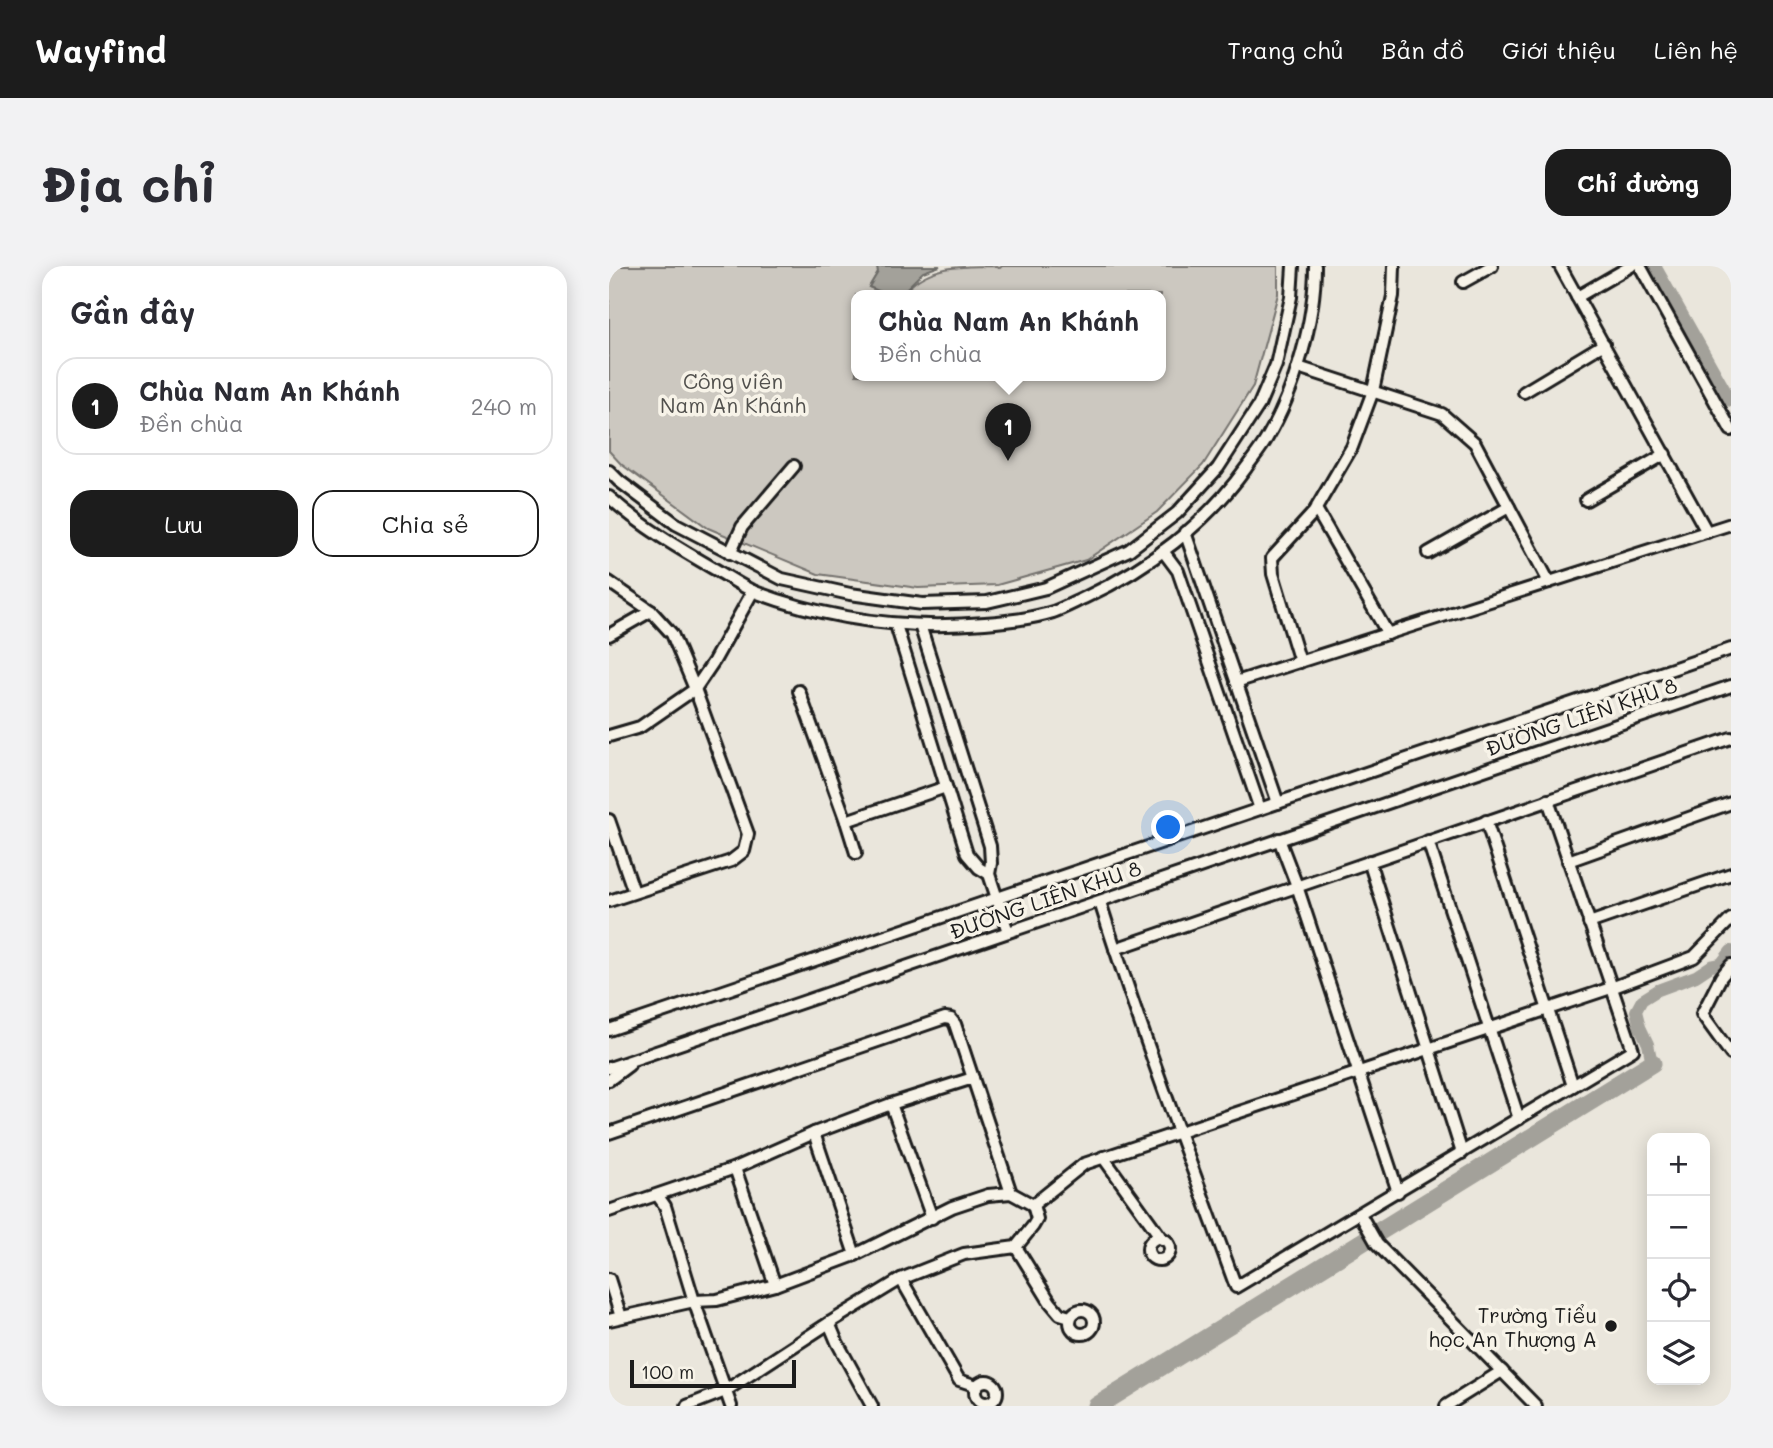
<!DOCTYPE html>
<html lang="vi">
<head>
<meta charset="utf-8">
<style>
	body { margin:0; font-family:Mali,sans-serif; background:#f2f2f3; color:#2b2b33 }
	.controls { position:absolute; right:21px; bottom:21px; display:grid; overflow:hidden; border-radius:14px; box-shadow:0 4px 18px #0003 }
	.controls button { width:63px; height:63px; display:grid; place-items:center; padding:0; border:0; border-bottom:2px solid #e1e1e2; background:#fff; color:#2b2b33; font:35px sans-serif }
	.scale { position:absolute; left:21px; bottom:18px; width:166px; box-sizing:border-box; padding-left:7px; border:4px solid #1c1c1c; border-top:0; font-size:19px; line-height:24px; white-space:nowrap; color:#1c1c1c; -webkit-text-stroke:5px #f7f3e8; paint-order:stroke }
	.you { position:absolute; left:560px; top:562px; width:24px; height:24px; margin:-18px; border:5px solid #fff; border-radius:50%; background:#1a73e8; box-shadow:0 0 0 10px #1a73e833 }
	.badge { display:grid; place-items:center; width:46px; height:46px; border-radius:50%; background:#1c1c1c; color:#fff; font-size:23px; font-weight:700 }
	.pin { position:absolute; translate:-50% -58px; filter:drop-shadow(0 2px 4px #0008) }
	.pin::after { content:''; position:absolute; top:37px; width:24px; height:21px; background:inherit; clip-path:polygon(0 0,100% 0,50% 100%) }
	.popup { position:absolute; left:242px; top:24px; width:315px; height:91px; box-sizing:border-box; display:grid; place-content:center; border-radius:14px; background:#fff; filter:drop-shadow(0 2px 5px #0005); font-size:23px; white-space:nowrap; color:#7c7c81 }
	.popup b { font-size:26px; color:#2b2b33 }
	.popup::after { content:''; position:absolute; left:50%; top:100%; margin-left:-14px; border:14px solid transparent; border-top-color:#fff }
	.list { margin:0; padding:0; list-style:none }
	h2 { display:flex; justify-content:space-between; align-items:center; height:91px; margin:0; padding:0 28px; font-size:30px }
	h2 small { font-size:23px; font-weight:400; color:#7c7c81 }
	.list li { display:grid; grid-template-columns:46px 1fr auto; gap:21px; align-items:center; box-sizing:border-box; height:98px; margin:0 14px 14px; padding:0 14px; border:2px solid #e1e1e2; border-radius:21px }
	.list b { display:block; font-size:26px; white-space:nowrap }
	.list p { margin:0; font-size:23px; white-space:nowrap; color:#7c7c81 }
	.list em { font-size:23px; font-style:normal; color:#7c7c81 }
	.actions { display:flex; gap:14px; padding:21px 28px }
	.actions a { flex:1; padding:16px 0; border:2px solid #1c1c1c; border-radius:21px; text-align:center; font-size:24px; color:#1c1c1c }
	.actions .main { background:#1c1c1c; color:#fff }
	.icon { flex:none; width:38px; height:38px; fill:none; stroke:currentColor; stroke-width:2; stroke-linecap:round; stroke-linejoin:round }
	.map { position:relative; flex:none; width:1122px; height:1140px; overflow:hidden; border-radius:21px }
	header { display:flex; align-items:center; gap:42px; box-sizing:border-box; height:98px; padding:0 35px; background:#1c1c1c; color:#fff }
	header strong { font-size:33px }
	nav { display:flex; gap:38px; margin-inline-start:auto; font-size:24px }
	.intro { display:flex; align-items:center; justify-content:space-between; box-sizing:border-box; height:168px; padding:0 42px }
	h1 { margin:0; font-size:49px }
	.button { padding:18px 32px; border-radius:21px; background:#1c1c1c; color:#fff; font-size:24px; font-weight:700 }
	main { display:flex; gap:42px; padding:0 42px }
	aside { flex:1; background:#fff; border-radius:21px; box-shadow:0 4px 18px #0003 }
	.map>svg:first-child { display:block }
	.green { fill:#ccc8c0; stroke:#74726e; stroke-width:2 }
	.water { fill:#a3a19a; stroke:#6d6c68; stroke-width:2 }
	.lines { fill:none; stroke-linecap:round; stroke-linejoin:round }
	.canal { stroke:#a3a19a; stroke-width:12 }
	.river { stroke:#a3a19a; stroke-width:19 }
	.minor-casing { stroke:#1c1c1c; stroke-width:16 }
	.minor { stroke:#f7f3e8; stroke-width:10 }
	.poi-dot { fill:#1c1c1c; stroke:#f7f3e8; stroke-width:2.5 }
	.labels { text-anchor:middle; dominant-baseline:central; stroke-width:7; stroke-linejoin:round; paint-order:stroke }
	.park-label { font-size:21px; fill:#51504d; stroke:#f7f3e8 }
	.street-label { font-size:21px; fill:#1c1c1c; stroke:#f7f3e8 }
	.poi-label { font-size:21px; fill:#1c1c1c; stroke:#f7f3e8; text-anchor:end }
</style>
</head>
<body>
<header>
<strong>Wayfind</strong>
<nav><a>Trang chủ</a><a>Bản đồ</a><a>Giới thiệu</a><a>Liên hệ</a></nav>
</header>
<div class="intro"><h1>Địa chỉ</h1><a class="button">Chỉ đường</a></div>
<main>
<aside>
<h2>Gần đây<small></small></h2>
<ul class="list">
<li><span class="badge">1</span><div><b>Chùa Nam An Khánh</b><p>Đền chùa</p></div><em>240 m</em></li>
</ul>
<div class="actions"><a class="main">Lưu</a><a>Chia sẻ</a></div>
</aside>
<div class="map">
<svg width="1122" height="1140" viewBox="0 0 1122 1140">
	<rect width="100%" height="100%" fill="#eae6dc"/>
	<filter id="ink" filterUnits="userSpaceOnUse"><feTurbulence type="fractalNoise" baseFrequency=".0143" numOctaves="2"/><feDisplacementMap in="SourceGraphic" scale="14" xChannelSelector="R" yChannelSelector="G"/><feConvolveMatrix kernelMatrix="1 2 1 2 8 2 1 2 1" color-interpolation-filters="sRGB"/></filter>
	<g filter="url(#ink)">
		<!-- green -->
		<path class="green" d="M5,0H268L269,6L260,21L279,29H247V109H551V29H293C316,0 347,0 384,0L391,2L393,0H669V28L644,120L594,199L548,246L477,294L388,319L309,322L209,308L99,262L12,198L0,185V8Z"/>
		<!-- water -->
		<path class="water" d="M268,0H331L314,6L297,23L293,29H279L260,21L269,6Z"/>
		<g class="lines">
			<!-- canal -->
			<g class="canal">
				<path d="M1046,0L1122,135"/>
				<path d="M1043,797L1039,778L1031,761L1027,745L1033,734L1049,724L1087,710L1102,700L1112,698L1122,685"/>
			</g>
			<!-- river -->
			<path class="river" d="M488,1140L1043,797"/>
			<!-- minor casing -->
			<g class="minor-casing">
				<g id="minor">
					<path d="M951,0L1098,266"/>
					<path d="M1031,0L1122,164"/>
					<path d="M854,16L883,0"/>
					<path d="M968,31L1022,0"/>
					<path d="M689,101L833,148L866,177L940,316"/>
					<path d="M915,126L995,78"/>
					<path d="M0,205L10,215L67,258L173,313L241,328L313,338L378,336L437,322L520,284L568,247L609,202L650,139L667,99L682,31L684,0"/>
					<path d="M0,231C33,261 71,283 109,305C121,312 134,321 146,326C221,354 297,364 376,357C399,355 421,353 444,346C455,342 466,336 477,331C539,302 597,258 637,202C644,192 652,183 658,172C686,125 706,54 706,0"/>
					<path d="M977,234L1056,188"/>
					<path d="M707,243L779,368"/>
					<path d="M576,266L669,537"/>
					<path d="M554,285L569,305L651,543"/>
					<path d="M121,287L133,261L185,200"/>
					<path d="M819,287L900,241"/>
					<path d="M0,316L42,345L63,368L86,423L139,568L135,585L122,595L0,635"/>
					<path d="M287,359L358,588L370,602L380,608"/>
					<path d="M311,359L381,580L382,597L380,608L399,666"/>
					<path d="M0,369L42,345"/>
					<path d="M691,396L664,308L663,292L705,246L743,181L764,125L784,30L785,0"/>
					<path d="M627,416L1122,258"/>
					<path d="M190,425L237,555L337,521"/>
					<path d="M0,470L31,461L86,423L105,395L144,325"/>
					<path d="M0,554L25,626"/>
					<path d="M237,555L247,587"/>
					<path d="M877,555L964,820"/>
					<path d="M670,573L688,620L789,926"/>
					<path d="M819,575L910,853"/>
					<path d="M760,595L853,887"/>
					<path d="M959,595L1122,537"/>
					<path d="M491,636C532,766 580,893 627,1021L1024,784L939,534"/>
					<path d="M980,657L1122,608"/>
					<path d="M506,683L1122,472"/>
					<path d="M1122,699L1112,711L1093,748L1122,788"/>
					<path d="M0,764L1122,383"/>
					<path d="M0,802L1122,420"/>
					<path d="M0,814L20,799"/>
					<path d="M282,838L323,952"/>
					<path d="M0,867L336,752L342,753L346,758L402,927"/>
					<path d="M205,867L246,989"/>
					<path d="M494,891L553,973"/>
					<path d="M126,902L166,1019"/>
					<path d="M49,930L56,940L85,1035L122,1140"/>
					<path d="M424,939L475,898L1002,722L1085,691L1122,653"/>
					<path d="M0,945L126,902L205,867L282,838L364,812"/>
					<path d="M751,948L768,978L927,1140"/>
					<circle cx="550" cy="983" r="11"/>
					<path d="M407,981L441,1036L451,1048L461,1051"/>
					<path d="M0,1013L12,1051"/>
					<path d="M292,1013L350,1114L368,1120"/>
					<circle cx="473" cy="1056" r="12"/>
					<path d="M0,1054L85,1035L108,1034L166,1019L246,989L343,941L379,929L402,927L424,939L428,953L424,960L407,981L355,988L292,1013L220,1057L116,1125L78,1140"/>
					<path d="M220,1057L228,1076L263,1140"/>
					<circle cx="377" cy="1126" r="11"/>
					<path d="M837,1140L893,1105"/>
				</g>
			</g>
			<!-- minor -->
			<use href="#minor" class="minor"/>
		</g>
	</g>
	<!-- markers -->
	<circle class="poi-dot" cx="1002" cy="1060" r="7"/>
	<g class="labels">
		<!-- park labels -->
		<g class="park-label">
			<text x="124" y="114">Công viên<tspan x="124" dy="24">Nam An Khánh</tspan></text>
		</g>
		<!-- street labels -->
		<g class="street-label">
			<text transform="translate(972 450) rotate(-19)">ĐƯỜNG LIÊN KHU 8</text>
			<text transform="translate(436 633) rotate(-19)">ĐƯỜNG LIÊN KHU 8</text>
		</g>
		<!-- poi labels -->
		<g class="poi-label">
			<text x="988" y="1048">Trường Tiểu<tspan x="988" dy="24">học An Thượng A</tspan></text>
		</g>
	</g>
</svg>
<div class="controls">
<button>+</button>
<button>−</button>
<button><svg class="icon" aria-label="locate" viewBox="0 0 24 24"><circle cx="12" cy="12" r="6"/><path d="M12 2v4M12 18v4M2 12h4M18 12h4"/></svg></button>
<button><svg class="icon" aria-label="layers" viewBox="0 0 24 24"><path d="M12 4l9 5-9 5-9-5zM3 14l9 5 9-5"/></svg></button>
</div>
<div class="scale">100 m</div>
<div class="you"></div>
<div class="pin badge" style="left:399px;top:195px">1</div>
<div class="popup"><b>Chùa Nam An Khánh</b>Đền chùa</div>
</div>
</main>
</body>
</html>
